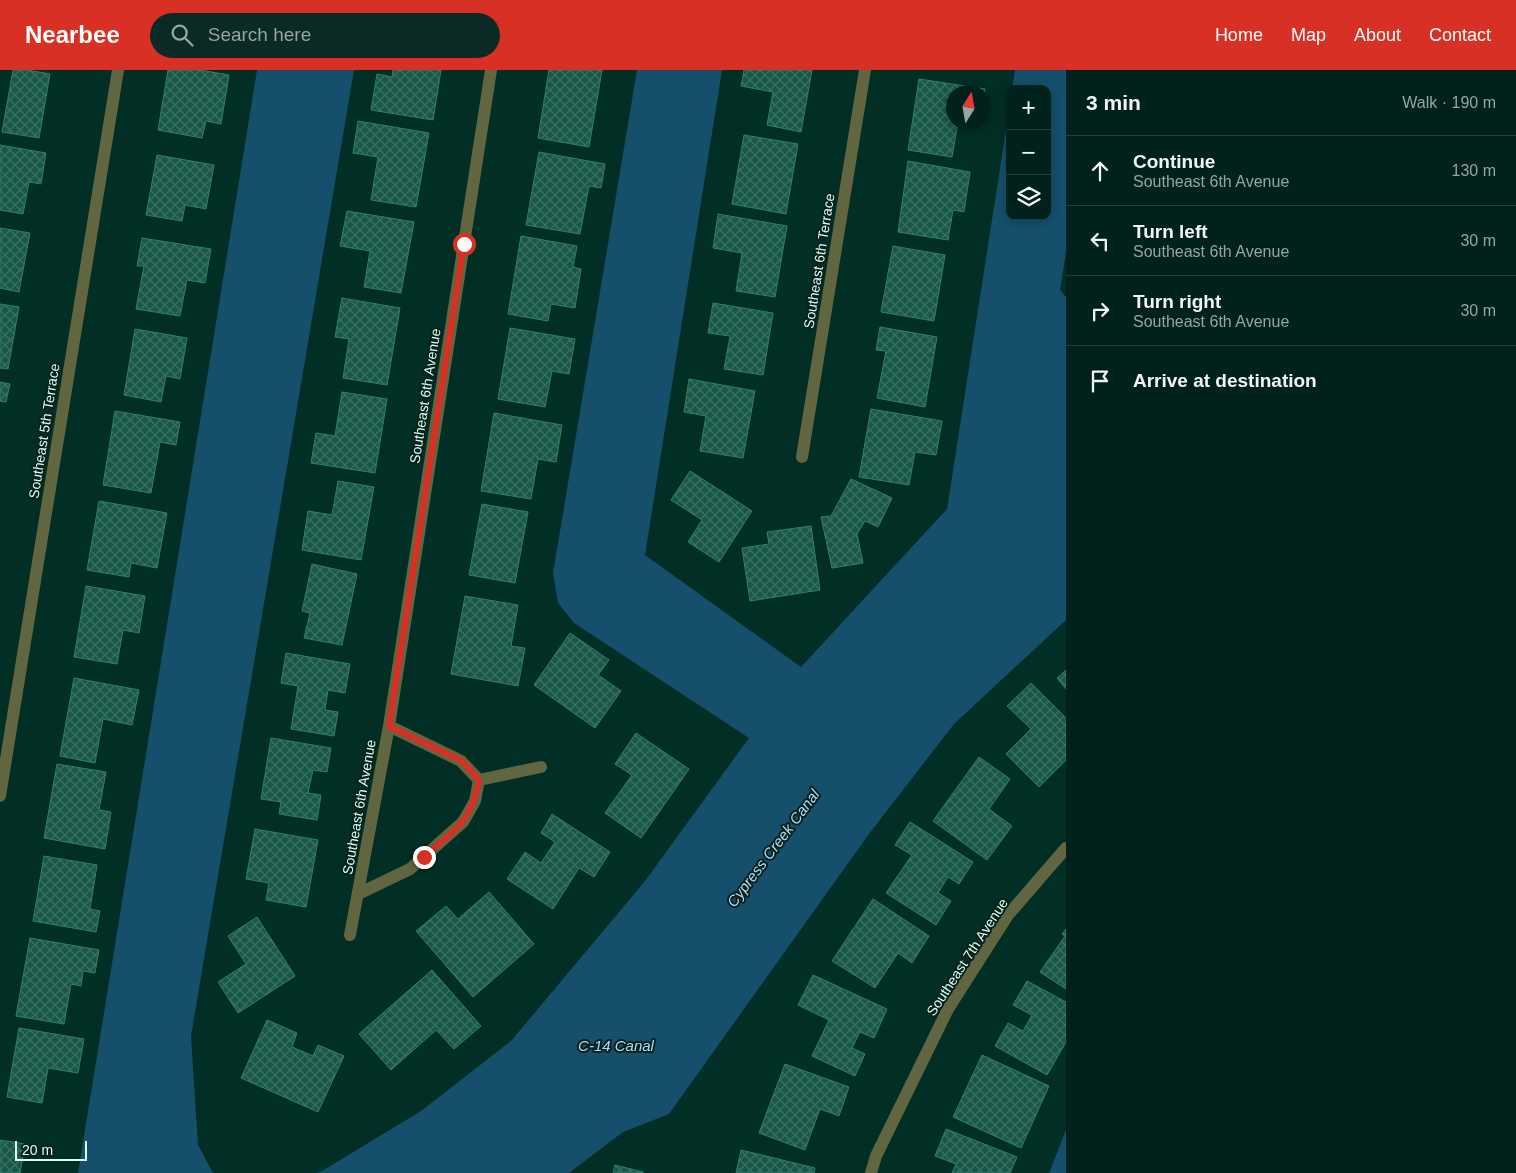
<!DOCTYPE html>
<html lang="en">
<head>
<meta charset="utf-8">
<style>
	body { margin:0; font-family:Arial,sans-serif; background:#0b2a25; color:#f1f3f6 }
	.controls { position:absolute; right:15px; top:15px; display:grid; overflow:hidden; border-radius:10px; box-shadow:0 2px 12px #0003 }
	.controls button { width:45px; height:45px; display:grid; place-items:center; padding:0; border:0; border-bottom:1px solid #233f3b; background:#01221c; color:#f1f3f6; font:25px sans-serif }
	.compass { position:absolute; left:946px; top:15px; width:45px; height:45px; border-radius:50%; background:#01221c; box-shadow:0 2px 12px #0003; rotate:11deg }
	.scale { position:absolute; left:15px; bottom:12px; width:72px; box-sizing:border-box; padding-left:5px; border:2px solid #d8fef2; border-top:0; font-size:14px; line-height:18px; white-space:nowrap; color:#d8fef2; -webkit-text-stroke:4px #09221c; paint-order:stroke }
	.stop { position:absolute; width:15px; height:15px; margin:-11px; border:4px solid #d93025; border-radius:50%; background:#fff }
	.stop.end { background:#d93025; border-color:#fff; box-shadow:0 1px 5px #0008 }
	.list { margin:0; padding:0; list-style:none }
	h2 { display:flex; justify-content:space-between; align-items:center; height:65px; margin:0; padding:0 20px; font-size:21px }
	h2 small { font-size:16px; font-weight:400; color:#96a4a3 }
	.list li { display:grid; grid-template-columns:32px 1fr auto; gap:15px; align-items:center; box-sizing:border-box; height:70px; padding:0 20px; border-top:1px solid #233f3b }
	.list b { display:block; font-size:19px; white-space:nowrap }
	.list p { margin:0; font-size:16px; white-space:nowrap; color:#96a4a3 }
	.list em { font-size:16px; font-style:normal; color:#96a4a3 }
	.icon { flex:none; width:28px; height:28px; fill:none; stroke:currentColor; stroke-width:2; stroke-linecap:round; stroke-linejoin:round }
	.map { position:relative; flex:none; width:1066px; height:1103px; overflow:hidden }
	header { display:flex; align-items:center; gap:30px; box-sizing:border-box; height:70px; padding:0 25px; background:#d93025; color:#fff }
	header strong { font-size:24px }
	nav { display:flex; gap:28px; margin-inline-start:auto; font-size:18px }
	.search { width:350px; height:45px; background:#0b2a25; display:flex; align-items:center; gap:12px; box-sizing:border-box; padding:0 18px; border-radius:28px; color:#96a4a3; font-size:19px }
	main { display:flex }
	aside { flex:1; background:#01221c }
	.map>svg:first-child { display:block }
	.water { fill:#154f6c }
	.building { fill:url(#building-cross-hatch); stroke:#2f806d }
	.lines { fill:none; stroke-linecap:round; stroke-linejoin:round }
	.minor { stroke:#616641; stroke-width:12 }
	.route { stroke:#d93025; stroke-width:6 }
	.labels { text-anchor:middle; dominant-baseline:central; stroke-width:4; stroke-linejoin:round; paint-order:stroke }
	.street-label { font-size:14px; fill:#d8fef2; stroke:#09221c }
	.water-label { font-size:15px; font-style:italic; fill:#aedcf8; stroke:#09221c }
</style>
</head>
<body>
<header>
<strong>Nearbee</strong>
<div class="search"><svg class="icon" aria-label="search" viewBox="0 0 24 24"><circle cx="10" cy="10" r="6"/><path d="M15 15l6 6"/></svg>Search here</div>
<nav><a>Home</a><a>Map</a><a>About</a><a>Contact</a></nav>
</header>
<main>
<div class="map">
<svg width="1066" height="1103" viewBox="0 0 1066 1103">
	<defs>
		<pattern id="building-cross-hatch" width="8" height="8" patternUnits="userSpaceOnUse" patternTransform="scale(1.25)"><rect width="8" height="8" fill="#195749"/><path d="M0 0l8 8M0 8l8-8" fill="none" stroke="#3a7064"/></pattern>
	</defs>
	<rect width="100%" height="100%" fill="#012e25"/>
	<!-- water -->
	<g class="water">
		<path d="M257,0H354L191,966L198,1075L213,1103H78Z"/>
		<path d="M637,0H722L645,485L801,597L947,439L1010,34V146H1047V19H1012L1015,0H1066V182L1060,220L1066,227V550L954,654L869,764L669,1044L623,1062L569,1103H316L322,1101L421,1041L511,971L645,811L749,668L574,553L558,533L553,503Z"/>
		<path d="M1066,1060V1103H1049Z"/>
	</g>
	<!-- building -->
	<g class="building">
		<path d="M13,0H28L50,4L39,68L2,62Z"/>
		<path d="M168,0H200L229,5L221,54L206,51L202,68L158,60Z"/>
		<path d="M393,0H441L433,50L371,40L377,4L392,7Z"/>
		<path d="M549,0H602L589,77L538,68Z"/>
		<path d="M744,0H812L801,62L767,55L773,22L741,16Z"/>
		<path d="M919,9L985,19L984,31V22H954V52H958L952,87L908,80Z"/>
		<path d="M358,51L429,63L416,137L371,130L378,87L353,83Z"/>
		<path d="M744,65L798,74L786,144L732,134Z"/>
		<path d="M0,75L46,83L41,114L29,112L23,144L0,140Z"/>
		<path d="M539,82L605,94L601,118L589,116L580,164L526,155Z"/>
		<path d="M157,85L214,95L206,139L185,135L182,151L146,145Z"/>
		<path d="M908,91L970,102L964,142L953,140L948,170L898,162Z"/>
		<path d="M347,141L414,152L401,223L364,217L370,181L340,176Z"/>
		<path d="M718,144L787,156L775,227L736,221L742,183L713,178Z"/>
		<path d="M0,158L30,163L19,222L0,218Z"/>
		<path d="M521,166L577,176L573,197L581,199L575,238L551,234L548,251L508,244Z"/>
		<path d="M142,168L211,179L205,213L187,210L180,246L136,239L144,196H137Z"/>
		<path d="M893,176L945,185L934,251L881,242Z"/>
		<path d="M342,228L400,238L387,315L343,308L349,269L335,267Z"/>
		<path d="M713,233L773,243L763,305L724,299L730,266L708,263Z"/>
		<path d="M0,234L19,237L8,299L0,298Z"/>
		<path d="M880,257L937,267L925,337L877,328L886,281L876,280Z"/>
		<path d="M510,258L575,269L569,304L552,301L545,337L498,329Z"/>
		<path d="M135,259L187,268L180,309L166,306L161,332L124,325Z"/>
		<path d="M689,309L755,321L743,388L700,381L706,346L684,342Z"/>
		<path d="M0,312L10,314L6,332L0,331Z"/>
		<path d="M342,322L387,329L375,403L311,393L316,363L335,366Z"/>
		<path d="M871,339L942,351L936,385L915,382L909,415L859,407Z"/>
		<path d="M115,341L180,352L176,375L160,372L151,423L103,415Z"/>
		<path d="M494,343L562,355L556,392L538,389L531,429L481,421Z"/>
		<path d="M690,401L752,441L719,492L688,472L702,450L671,430Z"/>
		<path d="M851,409L892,428L878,457L865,451L857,464L863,493L832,498L821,447L831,446Z"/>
		<path d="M338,411L374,417L361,490L302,480L308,441L332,445Z"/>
		<path d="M99,431L167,443L157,498L131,493L129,507L87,500Z"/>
		<path d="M482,434L528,442L515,513L469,505Z"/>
		<path d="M811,456L820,520L750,531L742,478L769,474L767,462Z"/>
		<path d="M312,494L357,504L342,575L304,568L310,543L302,541Z"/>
		<path d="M86,516L145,526L139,563L123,560L117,594L74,587Z"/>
		<path d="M465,526L518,535L511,576L525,578L518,616L451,604Z"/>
		<path d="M570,563L609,590L598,605L621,621L595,658L534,615Z"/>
		<path d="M286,583L350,594L345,623L328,620L325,640L338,642L334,666L291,659L298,616L281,613Z"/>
		<path d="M1066,600V619L1057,608Z"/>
		<path d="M74,608L139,620L132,655L103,649L95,693L60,686Z"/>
		<path d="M1031,613L1066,648V690L1039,717L1006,684L1031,659L1007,636Z"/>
		<path d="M636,663L689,699L641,768L605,743L632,705L615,694Z"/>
		<path d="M271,668L331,678L327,702L313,700L308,723L321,725L317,750L279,744L281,732L261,729Z"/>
		<path d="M979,687L1010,709L989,739L1012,756L987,790L933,751Z"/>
		<path d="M57,694L106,702L99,740L111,742L105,779L44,768Z"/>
		<path d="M552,744L610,782L594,807L579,798L553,839L507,809L525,782L541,793L555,772L541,763Z"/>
		<path d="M910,752L973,792L959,814L948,807L938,823L951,831L936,855L886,823L912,785L895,775Z"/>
		<path d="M255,759L318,770L306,837L266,830L269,813L246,809Z"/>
		<path d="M44,786L97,795L90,839L100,841L96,862L33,851Z"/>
		<path d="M489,822L534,874L473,927L416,861L446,836L458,849Z"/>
		<path d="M873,829L929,866L912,893L898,883L875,918L832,891Z"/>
		<path d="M257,847L295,906L238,943L218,912L246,894L228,866Z"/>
		<path d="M1066,859V919L1040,902L1065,866L1062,864Z"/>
		<path d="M30,868L99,880L95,903L83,901L81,916L71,914L64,954L16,946Z"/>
		<path d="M432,900L481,956L454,979L436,960L391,1000L359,964Z"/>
		<path d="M813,905L887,939L874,968L860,962L852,978L865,984L855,1006L812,986L829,950L798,935Z"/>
		<path d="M1027,911L1066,932V972L1047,1005L995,976L1008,953L1023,961L1032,945L1013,935Z"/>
		<path d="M267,950L297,963L292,977L313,986L318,975L344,986L318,1042L241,1008Z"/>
		<path d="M19,958L84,969L78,1003L48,998L42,1033L7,1027Z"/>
		<path d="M982,985L1049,1016L1021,1078L953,1047Z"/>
		<path d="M785,994L849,1017L839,1046L820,1039L805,1080L759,1063Z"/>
		<path d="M946,1059L1017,1087L1010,1103H952L956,1094L935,1086Z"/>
		<path d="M0,1070L25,1074L20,1103H0Z"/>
		<path d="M741,1080L815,1098L814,1103H736Z"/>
		<path d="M615,1095L643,1102V1103H613Z"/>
	</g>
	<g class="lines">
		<!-- minor -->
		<g class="minor">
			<path d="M802,387L865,0"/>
			<path d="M479,710L541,697"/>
			<path d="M0,726L118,0"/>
			<path d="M358,824L410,799L463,752L475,731L479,710L461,691L389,656"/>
			<path d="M350,865L389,656L491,0"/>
			<path d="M871,1103L876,1086L948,939L1008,845L1066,778"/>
		</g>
	</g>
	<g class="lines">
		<!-- route -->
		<path class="route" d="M424,787C454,760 471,753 479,710L462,691L389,656L464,174"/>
	</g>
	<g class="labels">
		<!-- street labels -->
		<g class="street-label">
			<text transform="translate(819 191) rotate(-81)">Southeast 6th Terrace</text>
			<text transform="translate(425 326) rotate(-81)">Southeast 6th Avenue</text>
			<text transform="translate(44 361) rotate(-81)">Southeast 5th Terrace</text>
			<text transform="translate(359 737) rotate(-80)">Southeast 6th Avenue</text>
			<text transform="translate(967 887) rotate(-57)">Southeast 7th Avenue</text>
		</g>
		<!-- water labels -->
		<g class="water-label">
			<text transform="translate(773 778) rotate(-53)">Cypress Creek Canal</text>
			<text x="616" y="975">C-14 Canal</text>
		</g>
	</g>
</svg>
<div class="controls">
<button>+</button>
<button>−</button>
<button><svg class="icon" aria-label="layers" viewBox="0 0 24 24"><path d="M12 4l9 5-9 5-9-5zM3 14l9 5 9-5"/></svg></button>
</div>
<svg class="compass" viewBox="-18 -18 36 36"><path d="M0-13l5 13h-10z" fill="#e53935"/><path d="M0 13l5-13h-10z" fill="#96a4a3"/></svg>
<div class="scale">20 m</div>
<div class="stop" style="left:464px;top:174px"></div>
<div class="stop end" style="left:424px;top:787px"></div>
</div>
<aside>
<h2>3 min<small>Walk · 190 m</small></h2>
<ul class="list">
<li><svg class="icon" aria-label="ahead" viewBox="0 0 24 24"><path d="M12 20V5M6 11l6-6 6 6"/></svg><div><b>Continue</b><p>Southeast 6th Avenue</p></div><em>130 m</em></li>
<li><svg class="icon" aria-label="left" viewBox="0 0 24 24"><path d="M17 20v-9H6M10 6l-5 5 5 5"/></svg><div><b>Turn left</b><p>Southeast 6th Avenue</p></div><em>30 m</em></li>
<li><svg class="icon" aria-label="right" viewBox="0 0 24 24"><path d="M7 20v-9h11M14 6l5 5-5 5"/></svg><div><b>Turn right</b><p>Southeast 6th Avenue</p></div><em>30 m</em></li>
<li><svg class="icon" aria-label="arrive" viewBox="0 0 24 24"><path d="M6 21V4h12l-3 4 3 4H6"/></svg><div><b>Arrive at destination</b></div></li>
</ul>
</aside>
</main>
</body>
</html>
